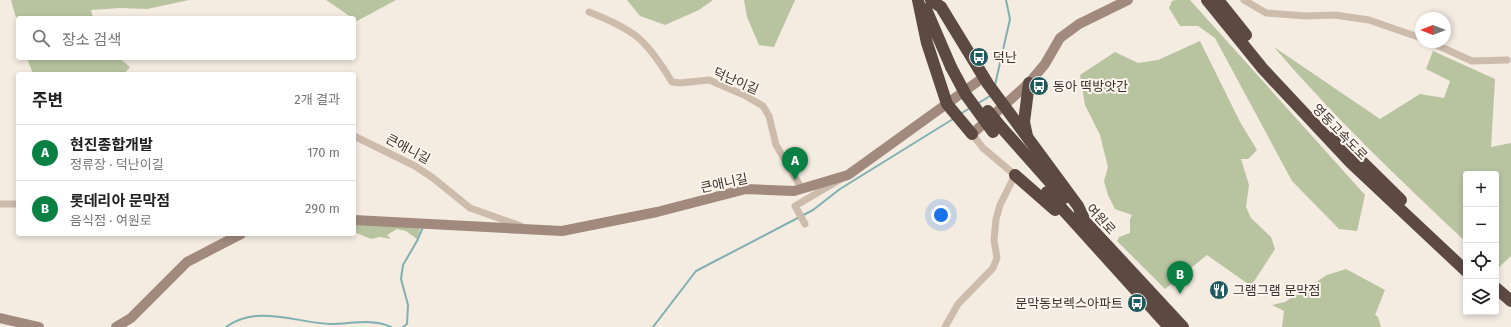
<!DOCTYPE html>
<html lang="ko">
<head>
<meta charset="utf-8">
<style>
	body { margin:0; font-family:"Fira Sans","Noto Sans KR",sans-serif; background:#f6f6f6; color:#222 }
	.controls { position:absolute; right:12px; bottom:12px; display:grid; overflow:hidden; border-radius:4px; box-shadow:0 2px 6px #0003 }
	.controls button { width:36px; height:36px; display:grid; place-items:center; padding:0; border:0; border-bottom:1px solid #e0e0e0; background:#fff; color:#222; font:20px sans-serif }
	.compass { position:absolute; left:1415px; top:12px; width:36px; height:36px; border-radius:50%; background:#fff; box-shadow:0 2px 6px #0003; rotate:270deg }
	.you { position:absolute; left:941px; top:215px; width:14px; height:14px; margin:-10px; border:3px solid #fff; border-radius:50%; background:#1a73e8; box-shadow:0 0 0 6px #1a73e833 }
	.badge { display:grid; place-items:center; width:26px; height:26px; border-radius:50%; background:#0b8043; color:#fff; font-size:13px; font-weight:700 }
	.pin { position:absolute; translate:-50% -33px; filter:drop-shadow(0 1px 2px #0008) }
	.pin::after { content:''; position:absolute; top:21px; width:14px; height:12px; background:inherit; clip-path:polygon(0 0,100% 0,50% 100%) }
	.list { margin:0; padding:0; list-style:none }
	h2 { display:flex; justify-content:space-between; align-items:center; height:52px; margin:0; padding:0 16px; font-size:17px }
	h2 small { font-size:13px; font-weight:400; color:#767676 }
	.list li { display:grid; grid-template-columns:26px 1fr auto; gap:12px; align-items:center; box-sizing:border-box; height:56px; padding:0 16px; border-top:1px solid #e0e0e0 }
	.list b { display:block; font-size:15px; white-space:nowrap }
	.list p { margin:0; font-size:13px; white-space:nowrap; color:#767676 }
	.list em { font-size:13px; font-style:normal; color:#767676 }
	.icon { flex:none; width:22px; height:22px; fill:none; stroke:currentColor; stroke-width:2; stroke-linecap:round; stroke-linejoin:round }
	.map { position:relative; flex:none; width:1511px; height:327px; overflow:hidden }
	.search { position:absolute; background:#fff; box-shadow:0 2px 6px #0003; left:16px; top:16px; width:340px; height:44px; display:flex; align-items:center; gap:10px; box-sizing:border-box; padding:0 14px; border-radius:4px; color:#767676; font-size:15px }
	.panel { position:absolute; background:#fff; box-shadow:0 2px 6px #0003; left:16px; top:72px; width:340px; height:164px; border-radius:4px }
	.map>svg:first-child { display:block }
	.green { fill:#b8c4a0 }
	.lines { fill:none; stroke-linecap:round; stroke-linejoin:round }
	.stream { stroke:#7fb0b2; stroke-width:2 }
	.street { stroke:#cdbbac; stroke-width:7 }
	.secondary { stroke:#a18a7d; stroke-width:10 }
	.highway { stroke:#5c4a42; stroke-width:12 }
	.highway-bridge { stroke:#5c4a42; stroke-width:12 }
	.labels { text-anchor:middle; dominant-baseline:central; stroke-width:4; stroke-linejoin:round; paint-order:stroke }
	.poi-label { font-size:13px; fill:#3b302b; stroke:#fbf5ee; text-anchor:start }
	.street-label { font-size:13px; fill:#3b302b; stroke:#fbf5ee }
</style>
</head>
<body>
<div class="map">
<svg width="1511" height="327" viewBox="0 0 1511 327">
	<rect width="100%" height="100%" fill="#f4ebe1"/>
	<!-- green -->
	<g class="green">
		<path d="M11,0H189L147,9L120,8L91,10L93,18H18V25Z"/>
		<path d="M326,0H396L357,21Z"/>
		<path d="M627,0H713L699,10L665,25L640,16Z"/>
		<path d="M744,0H795L774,47L759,45L747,17Z"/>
		<path d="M1176,0H1190L1365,195L1357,231L1339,229L1292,181L1215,38L1198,26H1180L1169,8L1172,1Z"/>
		<path d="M1200,41L1240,122L1257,150L1248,159H1241L1249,185L1246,207L1251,218L1271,237L1275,249L1251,286L1207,255L1165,289L1117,241L1119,237L1130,233V219L1132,215L1115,209L1108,195L1104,181L1108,167L1100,135L1085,105L1080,75L1115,52L1138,63L1158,60Z"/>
		<path d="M1274,47L1380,119L1420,94L1444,98L1450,81L1426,69L1433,51L1495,79L1491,147L1511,143V256L1497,269L1496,268V174H1466V242C1400,180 1333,116 1274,47Z"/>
		<path d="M27,58H119L130,67L124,74H33Z"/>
		<path d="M354,221L419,226L420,230L417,239L406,231L397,229L387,235L391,239L380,237L371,239L354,232Z"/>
		<path d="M1346,269L1385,290L1375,315L1378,317L1381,327H1282L1284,311L1272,305L1285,302L1327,275Z"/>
	</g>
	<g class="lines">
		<!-- stream -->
		<g class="stream">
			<path d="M995,85L1010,19L1006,0"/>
			<path d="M977,104L990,96"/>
			<path d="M960,114L970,108"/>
			<path d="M226,327C258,304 296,323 331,324C351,324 373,318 391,327"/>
			<path d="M403,327L407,324L408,305L401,279L403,265L417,241L423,227"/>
			<path d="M653,327L696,271L813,210L840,189L953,119"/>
		</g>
		<!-- street -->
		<g class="street">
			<path d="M1244,0L1266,13L1306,16L1335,15L1369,20L1421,38"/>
			<path d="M589,12C635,30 646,39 672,82L680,83L709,80L744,95L763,106L769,116L776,145L802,189"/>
			<path d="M1430,42L1472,61L1507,60"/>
			<path d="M354,136L415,166L433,178L470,208L521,226"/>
			<path d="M0,204H18"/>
			<path d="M805,224L795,206L841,179"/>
			<path d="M945,327L958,304L993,268L997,258L994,240L996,219L1000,205L1015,175L983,148L972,134"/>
		</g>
		<!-- secondary -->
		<g class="secondary">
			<path d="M972,134L1029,83L1045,64L1060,38L1079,24L1128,0"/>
			<path d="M354,220L562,231L657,212L746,189L794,191L848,175L984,77"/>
			<path d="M0,318L39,327"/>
			<path d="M116,327L131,318L187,262L241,234"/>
		</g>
		<!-- highway -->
		<g class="highway">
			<path d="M918,0L927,43L947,104L972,134"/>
			<path d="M931,0L941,7L988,84L1078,206L1085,221"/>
			<path d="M1207,0L1263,69L1351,163L1466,271"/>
			<path d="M1218,0L1246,35"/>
			<path d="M926,9L951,67"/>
			<path d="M1001,127L1064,198"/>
			<path d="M1027,136L1024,122L1029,83"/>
			<path d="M1336,136L1401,200"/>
			<path d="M1015,175L1055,210"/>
			<path d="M1047,192L1169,327"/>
			<path d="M1079,215L1183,327"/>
			<path d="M1496,288L1511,301"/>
		</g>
		<!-- highway-bridge -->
		<g class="highway-bridge">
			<path d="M951,67L966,95L993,132"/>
			<path d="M988,111L1001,127"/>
		</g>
	</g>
	<!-- icons -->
	<defs>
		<g id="bus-disc" transform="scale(1)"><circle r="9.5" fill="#1f5a5e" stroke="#fbf5ee"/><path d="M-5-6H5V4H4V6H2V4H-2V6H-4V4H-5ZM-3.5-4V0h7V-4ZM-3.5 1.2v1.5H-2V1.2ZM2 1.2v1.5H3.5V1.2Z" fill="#fff"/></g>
		<g id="restaurant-disc" transform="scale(1)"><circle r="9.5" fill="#1f5a5e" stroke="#fbf5ee"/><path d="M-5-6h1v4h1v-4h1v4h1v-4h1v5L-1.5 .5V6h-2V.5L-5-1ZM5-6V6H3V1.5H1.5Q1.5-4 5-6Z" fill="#fff"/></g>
	</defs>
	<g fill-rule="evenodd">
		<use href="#bus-disc" x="979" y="57"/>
		<use href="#bus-disc" x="1039" y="86"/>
		<use href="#restaurant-disc" x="1219" y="290"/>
		<use href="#bus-disc" x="1137" y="303"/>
	</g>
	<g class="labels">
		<!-- poi labels -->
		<g class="poi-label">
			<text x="993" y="57">덕난</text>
			<text x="1053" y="86">동아 떡방앗간</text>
			<text x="1233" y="290">그램그램 문막점</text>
			<text x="1123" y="303" text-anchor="end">문막동보렉스아파트</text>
		</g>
		<!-- street labels -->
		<g class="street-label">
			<text transform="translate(736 81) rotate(23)">덕난이길</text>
			<text transform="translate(1340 132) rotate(46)">영동고속도로</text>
			<text transform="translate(408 149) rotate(28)">큰애니길</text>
			<text transform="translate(724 183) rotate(-12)">큰애니길</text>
			<text transform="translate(1101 219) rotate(47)">여원로</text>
		</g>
	</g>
</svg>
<div class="controls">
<button>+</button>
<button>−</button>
<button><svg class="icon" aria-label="locate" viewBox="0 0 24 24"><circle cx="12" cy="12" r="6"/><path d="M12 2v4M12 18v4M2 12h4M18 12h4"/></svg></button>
<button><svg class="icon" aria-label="layers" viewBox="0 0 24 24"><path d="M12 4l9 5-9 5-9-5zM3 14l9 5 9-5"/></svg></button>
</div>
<svg class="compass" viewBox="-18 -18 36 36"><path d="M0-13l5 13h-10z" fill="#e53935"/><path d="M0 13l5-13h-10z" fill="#767676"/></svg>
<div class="you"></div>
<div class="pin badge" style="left:795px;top:180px">A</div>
<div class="pin badge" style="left:1180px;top:294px">B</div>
<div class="search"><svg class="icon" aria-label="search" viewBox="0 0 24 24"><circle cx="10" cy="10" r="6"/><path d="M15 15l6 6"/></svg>장소 검색</div>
<section class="panel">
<h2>주변<small>2개 결과</small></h2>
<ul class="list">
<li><span class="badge">A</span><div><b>현진종합개발</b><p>정류장 · 덕난이길</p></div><em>170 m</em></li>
<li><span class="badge">B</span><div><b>롯데리아 문막점</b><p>음식점 · 여원로</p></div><em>290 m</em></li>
</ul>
</section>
</div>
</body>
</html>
